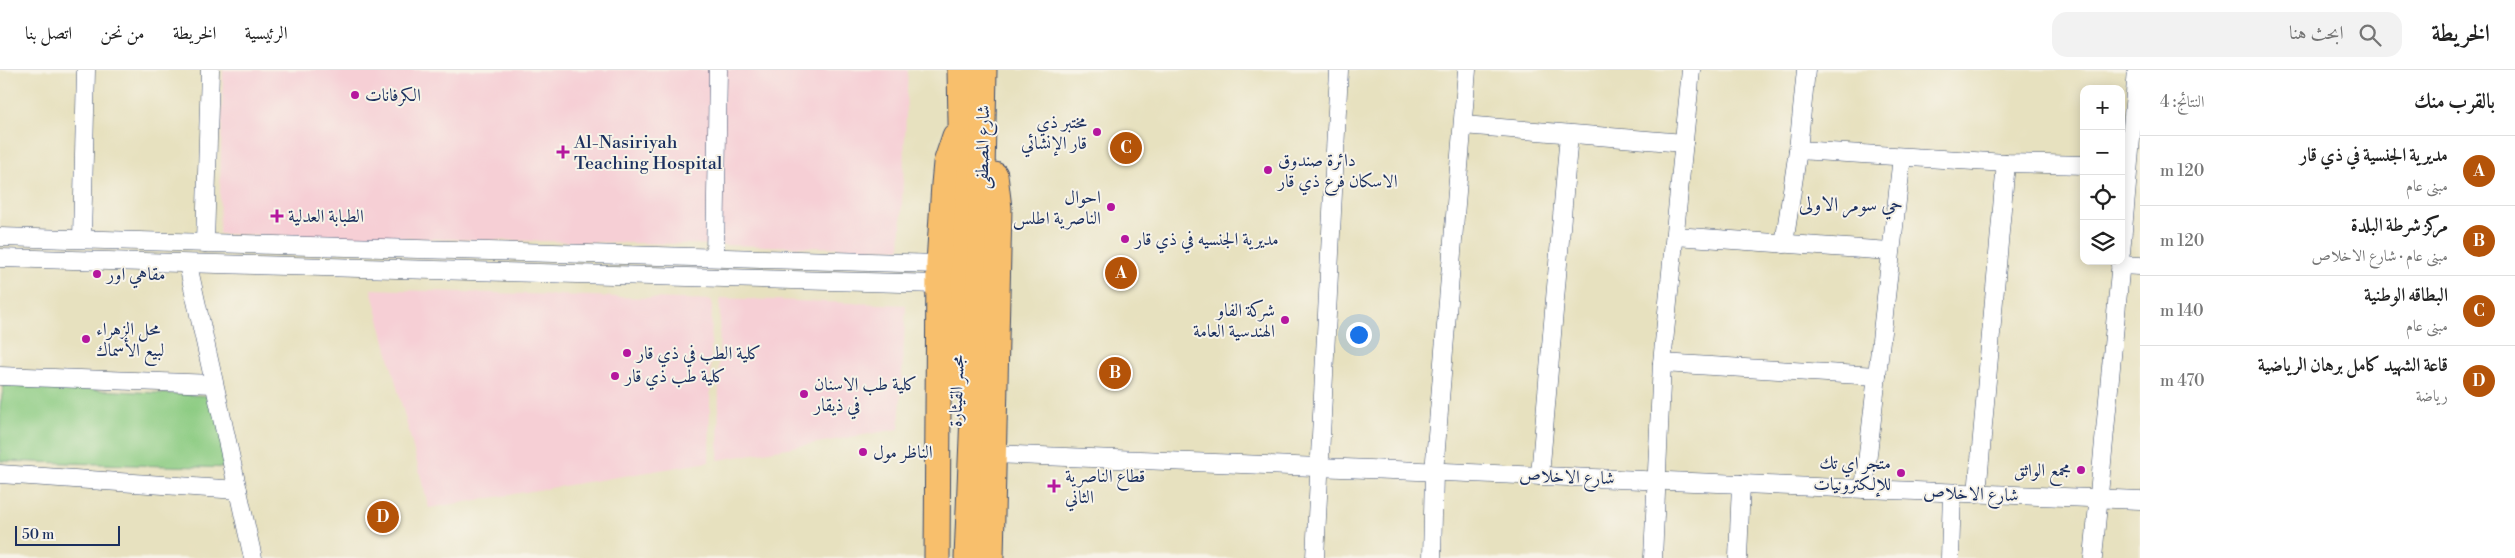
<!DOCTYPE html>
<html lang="ar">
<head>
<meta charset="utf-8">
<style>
	body { margin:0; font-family:"Libre Bodoni",Amiri,serif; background:#f2f2f2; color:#222; direction:rtl }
	.controls { position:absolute; right:15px; top:15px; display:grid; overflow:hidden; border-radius:10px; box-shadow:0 2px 12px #0003 }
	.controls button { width:45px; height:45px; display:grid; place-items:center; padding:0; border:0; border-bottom:1px solid #e0e0e0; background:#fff; color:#222; font:25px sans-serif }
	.scale { position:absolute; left:15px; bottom:12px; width:105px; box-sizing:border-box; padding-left:5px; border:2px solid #1b2f5e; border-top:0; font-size:14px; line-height:18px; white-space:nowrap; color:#1b2f5e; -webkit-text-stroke:4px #f7f3e8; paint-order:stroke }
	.you { position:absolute; left:1358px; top:264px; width:18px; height:18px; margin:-12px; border:4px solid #fff; border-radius:50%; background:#1a73e8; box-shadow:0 0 0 8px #1a73e833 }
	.badge { display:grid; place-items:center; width:32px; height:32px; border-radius:50%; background:#b45309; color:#fff; font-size:16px; font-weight:700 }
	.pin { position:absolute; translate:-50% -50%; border:2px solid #fff; box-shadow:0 1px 5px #0006 }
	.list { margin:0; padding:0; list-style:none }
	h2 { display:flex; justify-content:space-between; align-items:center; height:65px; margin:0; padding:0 20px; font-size:21px }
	h2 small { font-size:16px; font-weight:400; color:#767676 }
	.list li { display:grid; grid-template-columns:32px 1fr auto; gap:15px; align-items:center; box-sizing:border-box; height:70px; padding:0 20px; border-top:1px solid #e0e0e0 }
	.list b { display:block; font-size:19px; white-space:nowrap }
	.list p { margin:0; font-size:16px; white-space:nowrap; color:#767676 }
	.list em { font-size:16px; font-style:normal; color:#767676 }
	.icon { flex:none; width:28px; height:28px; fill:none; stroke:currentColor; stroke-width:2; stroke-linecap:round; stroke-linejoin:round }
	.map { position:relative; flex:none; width:2140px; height:488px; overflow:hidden; direction:ltr }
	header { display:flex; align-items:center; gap:30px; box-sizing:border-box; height:70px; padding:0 25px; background:#fff; border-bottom:1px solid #e0e0e0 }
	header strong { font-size:24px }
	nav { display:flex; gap:28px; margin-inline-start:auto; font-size:18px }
	.search { width:350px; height:45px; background:#f2f2f2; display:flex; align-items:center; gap:12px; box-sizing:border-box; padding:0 18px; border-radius:15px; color:#767676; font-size:19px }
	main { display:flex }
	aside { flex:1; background:#fff }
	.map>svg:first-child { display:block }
	.built { fill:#f6cfd5 }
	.green { fill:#8dcc83; stroke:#547e70 }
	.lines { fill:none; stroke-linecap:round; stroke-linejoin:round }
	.minor-casing { stroke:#3a4a6d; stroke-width:19 }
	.highway-casing { stroke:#3a4a6d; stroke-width:27 }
	.minor { stroke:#fff; stroke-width:18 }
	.highway { stroke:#f8bf6c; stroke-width:25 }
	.poi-dot { fill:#b5179e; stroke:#f7f3e8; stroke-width:2 }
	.labels { text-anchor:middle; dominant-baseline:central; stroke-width:4; stroke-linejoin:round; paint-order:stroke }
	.poi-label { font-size:18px; fill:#1b2f5e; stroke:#f7f3e8; text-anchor:start }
	.street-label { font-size:18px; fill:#1b2f5e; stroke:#f7f3e8 }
	.quarter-label { font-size:20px; fill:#1b2f5e; stroke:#f7f3e8 }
</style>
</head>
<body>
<header>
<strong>الخريطة</strong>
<div class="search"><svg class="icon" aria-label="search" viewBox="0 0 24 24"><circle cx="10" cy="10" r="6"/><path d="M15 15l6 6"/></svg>ابحث هنا</div>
<nav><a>الرئيسية</a><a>الخريطة</a><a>من نحن</a><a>اتصل بنا</a></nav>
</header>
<main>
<aside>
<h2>بالقرب منك<small>النتائج: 4</small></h2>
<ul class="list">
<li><span class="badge">A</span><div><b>مديرية الجنسية في ذي قار</b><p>مبنى عام</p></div><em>120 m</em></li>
<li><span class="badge">B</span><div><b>مركز شرطة البلدة</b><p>مبنى عام · شارع الاخلاص</p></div><em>120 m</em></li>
<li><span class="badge">C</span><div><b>البطاقه الوطنية</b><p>مبنى عام</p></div><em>140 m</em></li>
<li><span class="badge">D</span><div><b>قاعة الشهيد كامل برهان الرياضية</b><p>رياضة</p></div><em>470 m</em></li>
</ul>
</aside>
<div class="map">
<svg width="2140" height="488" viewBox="0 0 2140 488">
	<rect width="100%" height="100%" fill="#f7f3e8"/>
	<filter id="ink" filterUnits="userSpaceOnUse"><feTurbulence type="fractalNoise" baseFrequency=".02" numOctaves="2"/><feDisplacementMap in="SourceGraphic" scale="10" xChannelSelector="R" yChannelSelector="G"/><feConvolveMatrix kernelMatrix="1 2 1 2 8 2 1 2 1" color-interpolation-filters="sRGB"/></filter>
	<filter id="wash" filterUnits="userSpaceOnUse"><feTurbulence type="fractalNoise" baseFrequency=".0096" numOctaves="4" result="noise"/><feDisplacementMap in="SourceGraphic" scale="20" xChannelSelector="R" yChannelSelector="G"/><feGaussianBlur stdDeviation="1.12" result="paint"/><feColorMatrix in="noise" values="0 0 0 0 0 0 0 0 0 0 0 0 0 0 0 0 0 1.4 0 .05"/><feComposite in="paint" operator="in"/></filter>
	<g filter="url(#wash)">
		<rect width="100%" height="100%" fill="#e7e1bf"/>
		<!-- built -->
		<g class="built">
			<path d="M223,0H908L900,179L219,164Z"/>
			<path d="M371,219L712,230L709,392L429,438Z"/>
			<path d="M720,228L906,235L899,359L718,390Z"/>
		</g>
		<!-- green -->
		<path class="green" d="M4,315L212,326L233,398L0,391V336Z"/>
	</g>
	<g filter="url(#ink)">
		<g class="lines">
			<!-- minor casing -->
			<g class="minor-casing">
				<g id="minor">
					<path d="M1463,55L1684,73"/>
					<path d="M1798,80L2006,93L2084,95"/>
					<path d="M1675,166L1890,181"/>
					<path d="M0,167L939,194"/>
					<path d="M82,168L86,0"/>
					<path d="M205,173L210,0"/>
					<path d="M1784,174L1798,80L1806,0"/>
					<path d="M2121,183L2137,0"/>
					<path d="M715,187L718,0"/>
					<path d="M0,188L938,214"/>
					<path d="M188,195L253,488"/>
					<path d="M2120,195L2140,196"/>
					<path d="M1662,293L1877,306"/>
					<path d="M0,306L214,314"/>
					<path d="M993,384L2140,430"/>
					<path d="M0,404L238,420"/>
					<path d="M1540,406L1569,64"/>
					<path d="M1864,419L1902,87"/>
					<path d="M1977,424L2006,93"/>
					<path d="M1315,488L1339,0"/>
					<path d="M1432,488L1434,402L1467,0"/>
					<path d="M1653,488L1662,293L1691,0"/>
					<path d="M1738,488L1741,414"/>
					<path d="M1950,488L1952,423"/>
					<path d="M2093,488L2121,191"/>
				</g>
			</g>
			<!-- highway casing -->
			<g class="highway-casing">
				<g id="highway">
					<path d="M957,313L963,153L960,0"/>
					<path d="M937,488L939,194L944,114L946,93L955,66"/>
					<path d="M967,488L981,154L984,0"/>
					<path d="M991,488L999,138L995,105"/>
				</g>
			</g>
			<!-- minor -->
			<use href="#minor" class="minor"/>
			<!-- highway -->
			<use href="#highway" class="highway"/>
		</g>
	</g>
	<!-- markers -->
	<g class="poi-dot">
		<circle cx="355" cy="25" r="5"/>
		<circle cx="1097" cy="62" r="5"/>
		<path d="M560.5 74.5h5v5h5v5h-5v5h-5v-5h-5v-5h5z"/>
		<circle cx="1268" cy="100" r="5"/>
		<circle cx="1111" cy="137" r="5"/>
		<path d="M274.5 138.5h5v5h5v5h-5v5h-5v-5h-5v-5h5z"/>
		<circle cx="1125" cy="169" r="5"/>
		<circle cx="97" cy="204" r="5"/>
		<circle cx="1285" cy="250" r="5"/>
		<circle cx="86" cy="269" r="5"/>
		<circle cx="627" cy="283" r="5"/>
		<circle cx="615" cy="306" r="5"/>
		<circle cx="804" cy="324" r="5"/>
		<circle cx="863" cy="382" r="5"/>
		<circle cx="2081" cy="400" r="5"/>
		<circle cx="1901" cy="403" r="5"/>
		<path d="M1051.5 408.5h5v5h5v5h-5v5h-5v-5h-5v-5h5z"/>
	</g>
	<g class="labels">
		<!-- poi labels -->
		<g class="poi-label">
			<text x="365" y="25">الكرفانات</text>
			<text x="1087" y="52" text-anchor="end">مختبر ذي<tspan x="1087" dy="21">قار الإنشائي</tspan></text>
			<text x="574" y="72">Al-Nasiriyah<tspan x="574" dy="21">Teaching Hospital</tspan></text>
			<text x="1278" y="90">دائرة صندوق<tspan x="1278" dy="21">الاسكان فرع ذي قار</tspan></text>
			<text x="1101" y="127" text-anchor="end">احوال<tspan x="1101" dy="21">الناصرية اطلس</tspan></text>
			<text x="288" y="146">الطبابة العدلية</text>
			<text x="1135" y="169">مديرية الجنسيه في ذي قار</text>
			<text x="107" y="204">مقاهي اور</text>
			<text x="1275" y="240" text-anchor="end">شركة الفاو<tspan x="1275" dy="21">الهندسية العامة</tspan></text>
			<text x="96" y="259">محل الزهراء<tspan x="96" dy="21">لبيع الأسماك</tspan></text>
			<text x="637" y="283">كلية الطب في ذي قار</text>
			<text x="625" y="306">كلية طب ذي قار</text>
			<text x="814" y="314">كلية طب الاسنان<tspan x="814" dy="21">في ذيقار</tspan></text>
			<text x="873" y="382">الناظر مول</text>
			<text x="1891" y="393" text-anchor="end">متجر اي تك<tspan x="1891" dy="21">للإلكترونيات</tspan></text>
			<text x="2071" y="400" text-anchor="end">مجمع الواثق</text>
			<text x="1065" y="406">قطاع الناصرية<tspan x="1065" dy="21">الثاني</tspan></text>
		</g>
		<!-- street labels -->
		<g class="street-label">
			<text transform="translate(983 77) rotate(-89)">شارع المصطفى</text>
			<text transform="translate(957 321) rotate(-88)">مجسر القيثارة</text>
			<text transform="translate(1567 407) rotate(2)">شارع الاخلاص</text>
			<text transform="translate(1971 424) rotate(2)">شارع الاخلاص</text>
		</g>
		<!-- quarter labels -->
		<g class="quarter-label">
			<text x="1851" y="135">حي سومر الاولى</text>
		</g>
	</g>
</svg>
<div class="controls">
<button>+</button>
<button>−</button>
<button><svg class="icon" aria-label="locate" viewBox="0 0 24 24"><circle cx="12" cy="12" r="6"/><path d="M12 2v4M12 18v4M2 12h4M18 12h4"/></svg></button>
<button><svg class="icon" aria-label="layers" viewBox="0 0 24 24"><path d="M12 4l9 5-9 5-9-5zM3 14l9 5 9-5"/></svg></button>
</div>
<div class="scale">50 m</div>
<div class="you"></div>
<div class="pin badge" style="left:1121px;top:203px">A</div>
<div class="pin badge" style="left:1115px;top:303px">B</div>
<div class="pin badge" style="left:1126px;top:78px">C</div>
<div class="pin badge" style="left:383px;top:447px">D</div>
</div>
</main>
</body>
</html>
